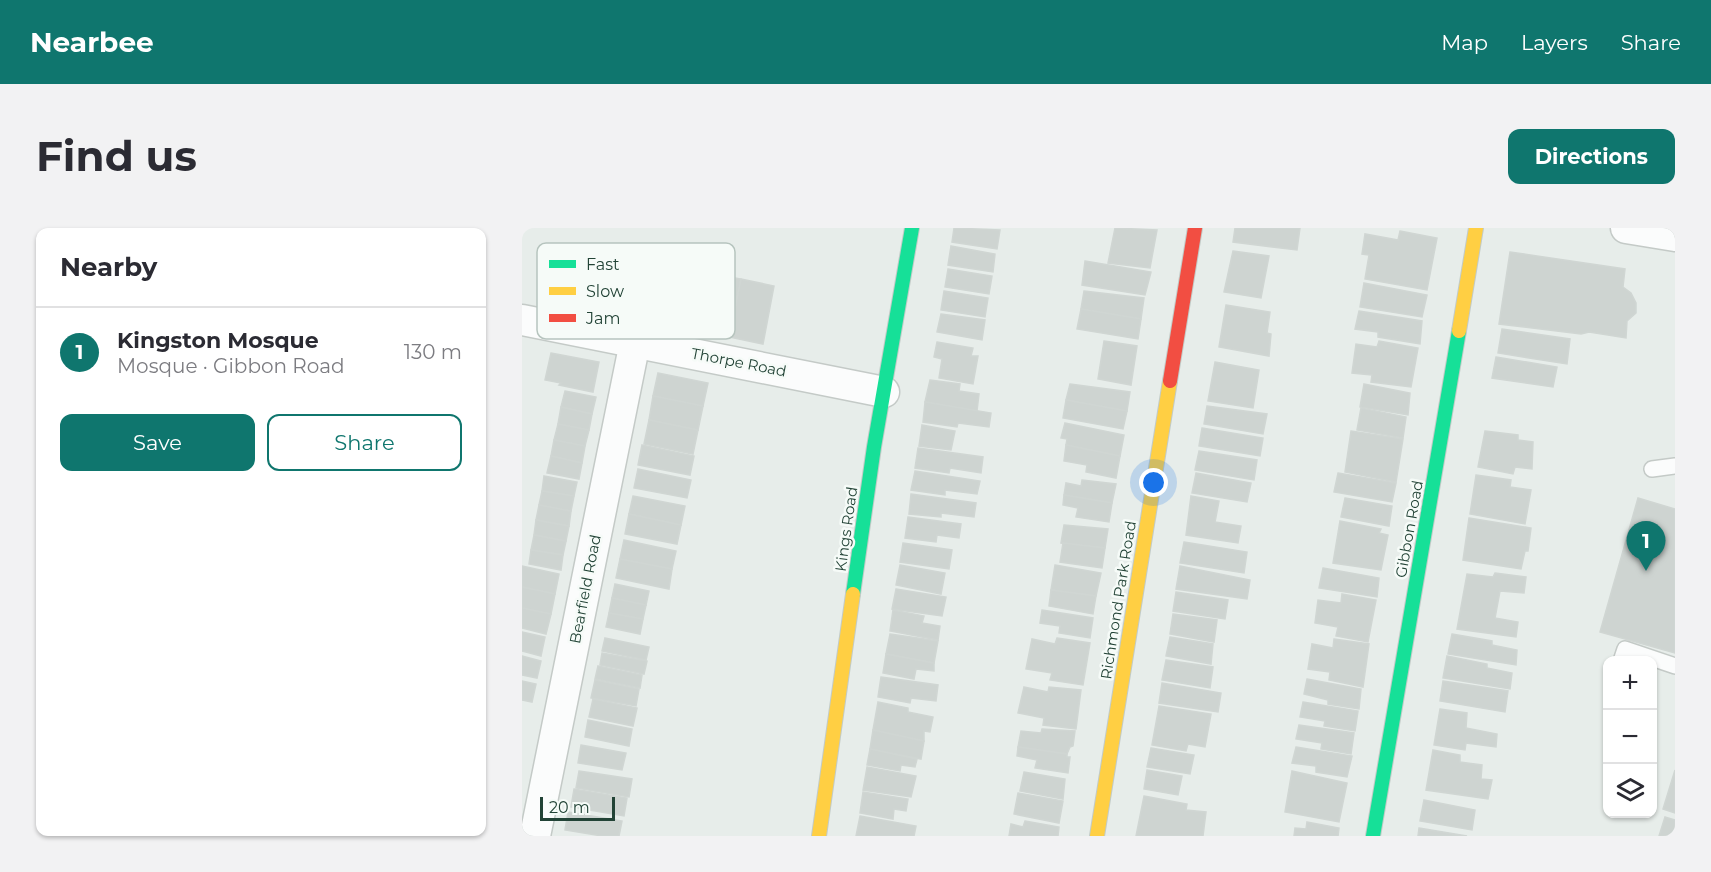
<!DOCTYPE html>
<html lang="en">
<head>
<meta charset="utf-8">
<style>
	body { margin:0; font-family:Montserrat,sans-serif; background:#f2f2f3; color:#2b2b33 }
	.controls { position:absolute; right:18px; bottom:18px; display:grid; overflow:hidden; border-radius:12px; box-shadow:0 2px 4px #0004 }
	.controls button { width:54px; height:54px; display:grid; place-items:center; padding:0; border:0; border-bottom:2px solid #e1e1e2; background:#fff; color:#2b2b33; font:30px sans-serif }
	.scale { position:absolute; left:18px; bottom:15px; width:75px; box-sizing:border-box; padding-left:6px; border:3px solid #224336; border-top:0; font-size:16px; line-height:21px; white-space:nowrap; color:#224336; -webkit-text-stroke:4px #f6fbf8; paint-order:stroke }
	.you { position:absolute; left:632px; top:255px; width:21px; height:21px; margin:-15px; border:4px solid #fff; border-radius:50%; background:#1a73e8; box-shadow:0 0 0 9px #1a73e833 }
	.badge { display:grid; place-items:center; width:39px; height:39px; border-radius:50%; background:#0f766e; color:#fff; font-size:20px; font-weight:700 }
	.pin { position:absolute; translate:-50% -50px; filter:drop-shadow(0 2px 3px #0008) }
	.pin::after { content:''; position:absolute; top:32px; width:21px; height:18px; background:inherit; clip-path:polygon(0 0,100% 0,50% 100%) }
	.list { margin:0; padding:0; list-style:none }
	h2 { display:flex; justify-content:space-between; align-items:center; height:78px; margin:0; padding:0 24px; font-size:26px }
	h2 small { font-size:20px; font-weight:400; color:#7c7c81 }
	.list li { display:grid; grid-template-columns:39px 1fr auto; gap:18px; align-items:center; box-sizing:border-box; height:90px; padding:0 24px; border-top:2px solid #e1e1e2 }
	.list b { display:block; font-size:22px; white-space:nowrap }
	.list p { margin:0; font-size:20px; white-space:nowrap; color:#7c7c81 }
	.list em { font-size:20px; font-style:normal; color:#7c7c81 }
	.actions { display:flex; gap:12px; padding:18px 24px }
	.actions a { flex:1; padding:14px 0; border:2px solid #0f766e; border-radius:12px; text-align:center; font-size:21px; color:#0f766e }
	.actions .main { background:#0f766e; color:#fff }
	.icon { flex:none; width:33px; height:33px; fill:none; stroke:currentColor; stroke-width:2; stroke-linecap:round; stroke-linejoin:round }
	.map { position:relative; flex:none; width:1153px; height:608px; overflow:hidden; border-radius:12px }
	header { display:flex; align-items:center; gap:36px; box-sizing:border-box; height:84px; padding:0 30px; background:#0f766e; color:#fff }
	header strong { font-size:28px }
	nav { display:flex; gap:33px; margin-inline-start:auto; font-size:21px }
	.intro { display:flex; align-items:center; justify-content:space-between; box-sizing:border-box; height:144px; padding:0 36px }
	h1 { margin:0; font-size:42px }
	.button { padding:15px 27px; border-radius:12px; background:#0f766e; color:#fff; font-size:21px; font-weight:700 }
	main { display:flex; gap:36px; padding:0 36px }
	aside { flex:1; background:#fff; border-radius:12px; box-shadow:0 2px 4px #0004 }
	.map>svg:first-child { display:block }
	.building { fill:#ced4d1; stroke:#d0d6d3; stroke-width:1.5 }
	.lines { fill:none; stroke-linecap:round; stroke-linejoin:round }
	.lane-casing { stroke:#c4cac7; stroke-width:18 }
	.street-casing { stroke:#c4cac7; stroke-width:33 }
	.fast-casing { stroke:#c2cbc7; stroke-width:16 }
	.slow-casing { stroke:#c2cbc7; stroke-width:16 }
	.jam-casing { stroke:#c2cbc7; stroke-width:16 }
	.lane { stroke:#fbfcfc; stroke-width:15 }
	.street { stroke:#fbfcfc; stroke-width:30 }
	.fast { stroke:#16e098; stroke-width:14 }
	.slow { stroke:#ffcf43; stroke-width:14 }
	.jam { stroke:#f24e42; stroke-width:14 }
	.labels { text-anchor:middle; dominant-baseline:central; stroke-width:5; stroke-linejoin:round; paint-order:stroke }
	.street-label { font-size:15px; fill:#224336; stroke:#f6fbf8 }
	.key { fill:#f6fbf8; stroke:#b6c4be; stroke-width:1.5 }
	.key-label { font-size:16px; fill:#224336 }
</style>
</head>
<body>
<header>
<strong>Nearbee</strong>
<nav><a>Map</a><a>Layers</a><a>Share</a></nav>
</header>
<div class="intro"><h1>Find us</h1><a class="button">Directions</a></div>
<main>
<aside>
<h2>Nearby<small></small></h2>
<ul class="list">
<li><span class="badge">1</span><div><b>Kingston Mosque</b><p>Mosque · Gibbon Road</p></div><em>130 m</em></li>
</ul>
<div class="actions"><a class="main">Save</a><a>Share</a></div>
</aside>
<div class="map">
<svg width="1153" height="608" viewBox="0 0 1153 608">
	<rect width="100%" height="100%" fill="#e7edea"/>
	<!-- building -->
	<g class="building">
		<path d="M432,0L478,2L475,21L430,14Z"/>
		<path d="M593,0L635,2L628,40L586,35Z"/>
		<path d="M713,0H778L775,22L711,14Z"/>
		<path d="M878,3L915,10L905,62L843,51L847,27L840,26L843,6L876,12Z"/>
		<path d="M429,18L473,26L471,44L426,37Z"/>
		<path d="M711,23L747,28L739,70L702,64Z"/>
		<path d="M988,24L1103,41L1101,59L1109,65L1114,75V85L1105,93L1104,110L1067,104L1059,106L977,96Z"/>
		<path d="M563,33L629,44L623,67L560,57Z"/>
		<path d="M426,41L470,48L467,66L423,59Z"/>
		<path d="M197,47L219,51L207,109L185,104Z"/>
		<path d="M219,51L252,58L241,116L207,109Z"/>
		<path d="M842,55L905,67L900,89L838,79Z"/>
		<path d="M422,63L466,70L463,89L419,82Z"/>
		<path d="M562,63L622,70L619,91L559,81Z"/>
		<path d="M704,77L748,84L745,105L749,106L747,128L697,119Z"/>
		<path d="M559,81L619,91L616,111L555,101Z"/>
		<path d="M837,83L900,93L898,116L856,109V104L833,101Z"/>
		<path d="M419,86L463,92L460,112L415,104Z"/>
		<path d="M980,101L1048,111L1045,136L976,125Z"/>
		<path d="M582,113L615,118L609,157L576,151Z"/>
		<path d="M857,113L896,120L889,159L849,154L850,147L830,145L834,116L855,119Z"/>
		<path d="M415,114L451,120L449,128H456L451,156L417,150L420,131L412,129Z"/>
		<path d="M29,125L77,134L71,164L37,157L39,155L23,152Z"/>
		<path d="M974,129L1035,139L1031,159L970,150Z"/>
		<path d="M693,134L737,142L731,180L686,173Z"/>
		<path d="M136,145L186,155L181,178L131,168Z"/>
		<path d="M408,152L438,156L437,163L457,166L455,183L403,174Z"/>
		<path d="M548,156L608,164L605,183L544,172Z"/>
		<path d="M842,156L888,165L886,187L838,179Z"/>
		<path d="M43,163L74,169L70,186L39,179Z"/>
		<path d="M131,168L181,178L176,202L127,192Z"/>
		<path d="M544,172L605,183L601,201L541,190Z"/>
		<path d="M403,174L469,185L467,199L436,195L435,199L401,194Z"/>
		<path d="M685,178L745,186L741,206L682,196Z"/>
		<path d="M39,179L70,186L67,202L36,196Z"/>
		<path d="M839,180L884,189L881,210L835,202Z"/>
		<path d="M127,192L176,202L171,226L122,216Z"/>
		<path d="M543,195L602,207L598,228L544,217L545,211L539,210Z"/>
		<path d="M36,196L67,202L63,218L32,212Z"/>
		<path d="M400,197L433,203L429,222L397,218Z"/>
		<path d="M680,200L741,210L738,228L677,218Z"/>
		<path d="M829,203L881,211L874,254L823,244Z"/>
		<path d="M963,203L996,207V212L1011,214L1010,241L993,239L991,246L956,239Z"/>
		<path d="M32,212L63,218L60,235L29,228Z"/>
		<path d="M120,217L172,228L168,247L116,237Z"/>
		<path d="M544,217L598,228L594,250L564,244L565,237L542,233Z"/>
		<path d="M396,220L461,229L459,245L428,240L427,245L393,240Z"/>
		<path d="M677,223L735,232L732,252L673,242Z"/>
		<path d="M29,228L60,235L57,251L25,245Z"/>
		<path d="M116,241L169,252L165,270L112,260Z"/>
		<path d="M393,243L458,253L455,266L423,262V267L389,262Z"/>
		<path d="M674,245L729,255L725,274L670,265Z"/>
		<path d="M816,245L874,255L870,274L812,264Z"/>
		<path d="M954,247L989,252L988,259L1009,262L1003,296L948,286Z"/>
		<path d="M22,248L55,254L52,268L20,263Z"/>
		<path d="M560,252L594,256L590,275L542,267L544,255L559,258Z"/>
		<path d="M20,263L52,268L49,283L17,277Z"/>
		<path d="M389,266L454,275L452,289L419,285V289L387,286Z"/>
		<path d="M542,267L590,275L587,294L554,289L556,280L541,277Z"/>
		<path d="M111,268L163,278L159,297L107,286Z"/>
		<path d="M669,268L697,273L693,294L719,298L716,315L664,307Z"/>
		<path d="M823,270L870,278L867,298L819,289Z"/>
		<path d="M1116,270L1153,281V425L1078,404Z"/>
		<path d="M17,277L49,283L47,298L14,292Z"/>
		<path d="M107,286L159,297L155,316L103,306Z"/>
		<path d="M386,289L439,296L437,310L415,307L414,314L383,310Z"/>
		<path d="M947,290L1009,300L1006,323H1003L999,341L941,332Z"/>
		<path d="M14,292L47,298L44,313L12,307Z"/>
		<path d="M818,293L859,301L857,305L866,307L859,342L811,335Z"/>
		<path d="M542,297L586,301L583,320L539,315Z"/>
		<path d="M12,307L44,313L41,327L9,322Z"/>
		<path d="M102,312L154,323L150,341L98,331Z"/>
		<path d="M662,314L725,324L722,345L658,335Z"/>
		<path d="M381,315L430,322L427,341L378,334Z"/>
		<path d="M541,315L583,320L580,340L538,334Z"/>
		<path d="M9,322L41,327L39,342L7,336Z"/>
		<path d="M98,331L150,341L147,361L94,350Z"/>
		<path d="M378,337L423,345L419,366L374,357Z"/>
		<path d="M533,337L579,345L574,368L529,362Z"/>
		<path d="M0,338L37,346L33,366L0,359Z"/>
		<path d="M658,338L728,352L725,371L654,361Z"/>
		<path d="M801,340L857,350L855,369L797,360Z"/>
		<path d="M973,345L1004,349L1002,365L978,363L973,390L996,394L994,409L935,401L945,346L971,349Z"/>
		<path d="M93,356L127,363L124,377L90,370Z"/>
		<path d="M0,359L33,366L29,386L0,380Z"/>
		<path d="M374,361L424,369L420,388L370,381Z"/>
		<path d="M529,362L574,368L571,386L527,378Z"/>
		<path d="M654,364L706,372L703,391L651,383Z"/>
		<path d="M820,366L854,372L846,414L814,408L816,399L793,395L796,372L819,375Z"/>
		<path d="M90,370L124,377L121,391L87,385Z"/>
		<path d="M0,380L29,386L24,406L0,400Z"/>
		<path d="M371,382L402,388L400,395L418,398L416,412L368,403Z"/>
		<path d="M520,382L571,390L568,410L537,405L538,398L518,395Z"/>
		<path d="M87,385L121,391L118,406L84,399Z"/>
		<path d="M651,386L695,392L692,414L648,406Z"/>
		<path d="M0,404L23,409L19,428L0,423Z"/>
		<path d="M368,406L416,413L412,435L364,426Z"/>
		<path d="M930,406L970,413V417L995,422L994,437L926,426Z"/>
		<path d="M648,409L691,416L689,436L644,428Z"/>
		<path d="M83,410L127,419L124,432L80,423Z"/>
		<path d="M535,410L568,415L561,457L528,452L530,445L504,441L510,411L533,416Z"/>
		<path d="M812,411L847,416L841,459L807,452L808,444L786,441L790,416L811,420Z"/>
		<path d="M80,425L125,433L122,446L78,437Z"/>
		<path d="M364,426L412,435V443L394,441L392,451L361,445Z"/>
		<path d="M0,428L19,433L15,450L0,447Z"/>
		<path d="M925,428L965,436V440L990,445L988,461L921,450Z"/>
		<path d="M644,432L691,439L688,460L640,452Z"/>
		<path d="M76,438L120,447L118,460L73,451Z"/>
		<path d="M359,449L416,457L414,473L389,470L388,475L356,469Z"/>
		<path d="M785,451L839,461L837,481L806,476V472L782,466Z"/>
		<path d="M73,452L117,461L114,478L69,470Z"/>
		<path d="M0,453L14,456L10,474L0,472Z"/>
		<path d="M921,453L986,463L983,484L918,473Z"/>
		<path d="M640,455L699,465L696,484L637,475Z"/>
		<path d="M502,459L526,464L527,459L559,462L554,501L521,497L522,490L496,485Z"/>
		<path d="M71,471L115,480L111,498L67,489Z"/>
		<path d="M356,474L386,480V484L411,489L408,504L402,503V513L351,502Z"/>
		<path d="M781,474L836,483L833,503L802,498L803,493L778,489Z"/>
		<path d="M637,478L689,486L683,519L666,516L664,523L630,517Z"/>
		<path d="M918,481L945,485L944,500L975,506L974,519L944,515L943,522L912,517Z"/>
		<path d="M66,492L110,501L107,518L63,509Z"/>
		<path d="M777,497L832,505L829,526L799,521L800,515L774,511Z"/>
		<path d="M520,501L553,503L551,518L548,519L545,526L496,519L499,503L519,505Z"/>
		<path d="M351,502L402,513L399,531L348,521Z"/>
		<path d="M59,517L104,525L100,542L56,535Z"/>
		<path d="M496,519L545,526V529H548L546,545L513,540L515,532L495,528Z"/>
		<path d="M774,519L830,528L825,549L794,544V538L770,535Z"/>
		<path d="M629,520L672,527L668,546L625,539Z"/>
		<path d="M348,521L395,531L393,539L379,537L378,543L345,537Z"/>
		<path d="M911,522L938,527V534L960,537L959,551L970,552L966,571L904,562Z"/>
		<path d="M345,539L394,548L389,569L341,562Z"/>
		<path d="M625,542L660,548L656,567L622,561Z"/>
		<path d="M1153,542V585L1141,581Z"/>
		<path d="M57,543L110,551L107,569L54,560Z"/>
		<path d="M770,543L825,555L817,594L763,584Z"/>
		<path d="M502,544L543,551L541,571L498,563Z"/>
		<path d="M52,561L105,570L102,588L49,579Z"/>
		<path d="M341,564L386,571L384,583L372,581L371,591L338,585Z"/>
		<path d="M496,565L541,573L537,595L492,586Z"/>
		<path d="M622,568L665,576L664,582L684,584L681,608H614Z"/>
		<path d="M902,572L953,582L950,602L898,593Z"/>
		<path d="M46,584L100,593L97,608H80L43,602Z"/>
		<path d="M338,588L394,598L392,608H334Z"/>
		<path d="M1143,589L1153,592V608H1137Z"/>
		<path d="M503,593L537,599L536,608H487L489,596L501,599Z"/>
		<path d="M785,594L817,600L816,608H772L773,600L784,601Z"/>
		<path d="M897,600L945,608H896Z"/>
	</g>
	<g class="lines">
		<!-- lane casing -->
		<g class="lane-casing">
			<g id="lane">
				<path d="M1130,241L1153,238"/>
				<path d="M1099,433L1103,421L1153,438"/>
			</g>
		</g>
		<!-- street casing -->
		<g class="street-casing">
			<g id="street">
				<path d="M1104,0L1153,8"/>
				<path d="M0,92L362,164"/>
				<path d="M13,608L113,114"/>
			</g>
		</g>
		<!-- fast casing -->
		<g class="fast-casing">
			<g id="fast">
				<path d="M331,366L352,219L390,0"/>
				<path d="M851,608L937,103"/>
			</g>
		</g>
		<!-- slow casing -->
		<g class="slow-casing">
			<g id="slow">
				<path d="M937,103L954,0"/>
				<path d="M297,608L331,366"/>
				<path d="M575,608L648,153"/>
			</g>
		</g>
		<!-- jam casing -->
		<g class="jam-casing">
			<path id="jam" d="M648,153L673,0"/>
		</g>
		<!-- lane -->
		<use href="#lane" class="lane"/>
		<!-- street -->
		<use href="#street" class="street"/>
		<!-- fast -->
		<use href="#fast" class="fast"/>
		<!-- slow -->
		<use href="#slow" class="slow"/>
		<!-- jam -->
		<use href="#jam" class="jam"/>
	</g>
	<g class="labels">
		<!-- street labels -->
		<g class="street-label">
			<text transform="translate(217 134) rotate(11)">Thorpe Road</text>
			<text transform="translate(324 301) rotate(-82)">Kings Road</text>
			<text transform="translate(887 301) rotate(-80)">Gibbon Road</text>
			<text transform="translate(63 361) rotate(-79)">Bearfield Road</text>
			<text transform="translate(596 372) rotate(-81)">Richmond Park Road</text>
		</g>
	</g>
	<!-- legend -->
	<rect x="15" y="15" width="198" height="96" rx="9" class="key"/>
	<rect x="27" y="32" width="27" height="8" fill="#16e098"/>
	<rect x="27" y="59" width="27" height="8" fill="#ffcf43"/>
	<rect x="27" y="86" width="27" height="8" fill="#f24e42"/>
	<g class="key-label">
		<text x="64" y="42">Fast</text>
		<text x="64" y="69">Slow</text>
		<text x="64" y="96">Jam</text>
	</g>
</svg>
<div class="controls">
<button>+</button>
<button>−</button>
<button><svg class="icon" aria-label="layers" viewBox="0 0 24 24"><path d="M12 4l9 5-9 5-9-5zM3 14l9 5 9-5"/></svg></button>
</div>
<div class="scale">20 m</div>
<div class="you"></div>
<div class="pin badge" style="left:1124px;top:343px">1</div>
</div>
</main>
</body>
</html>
